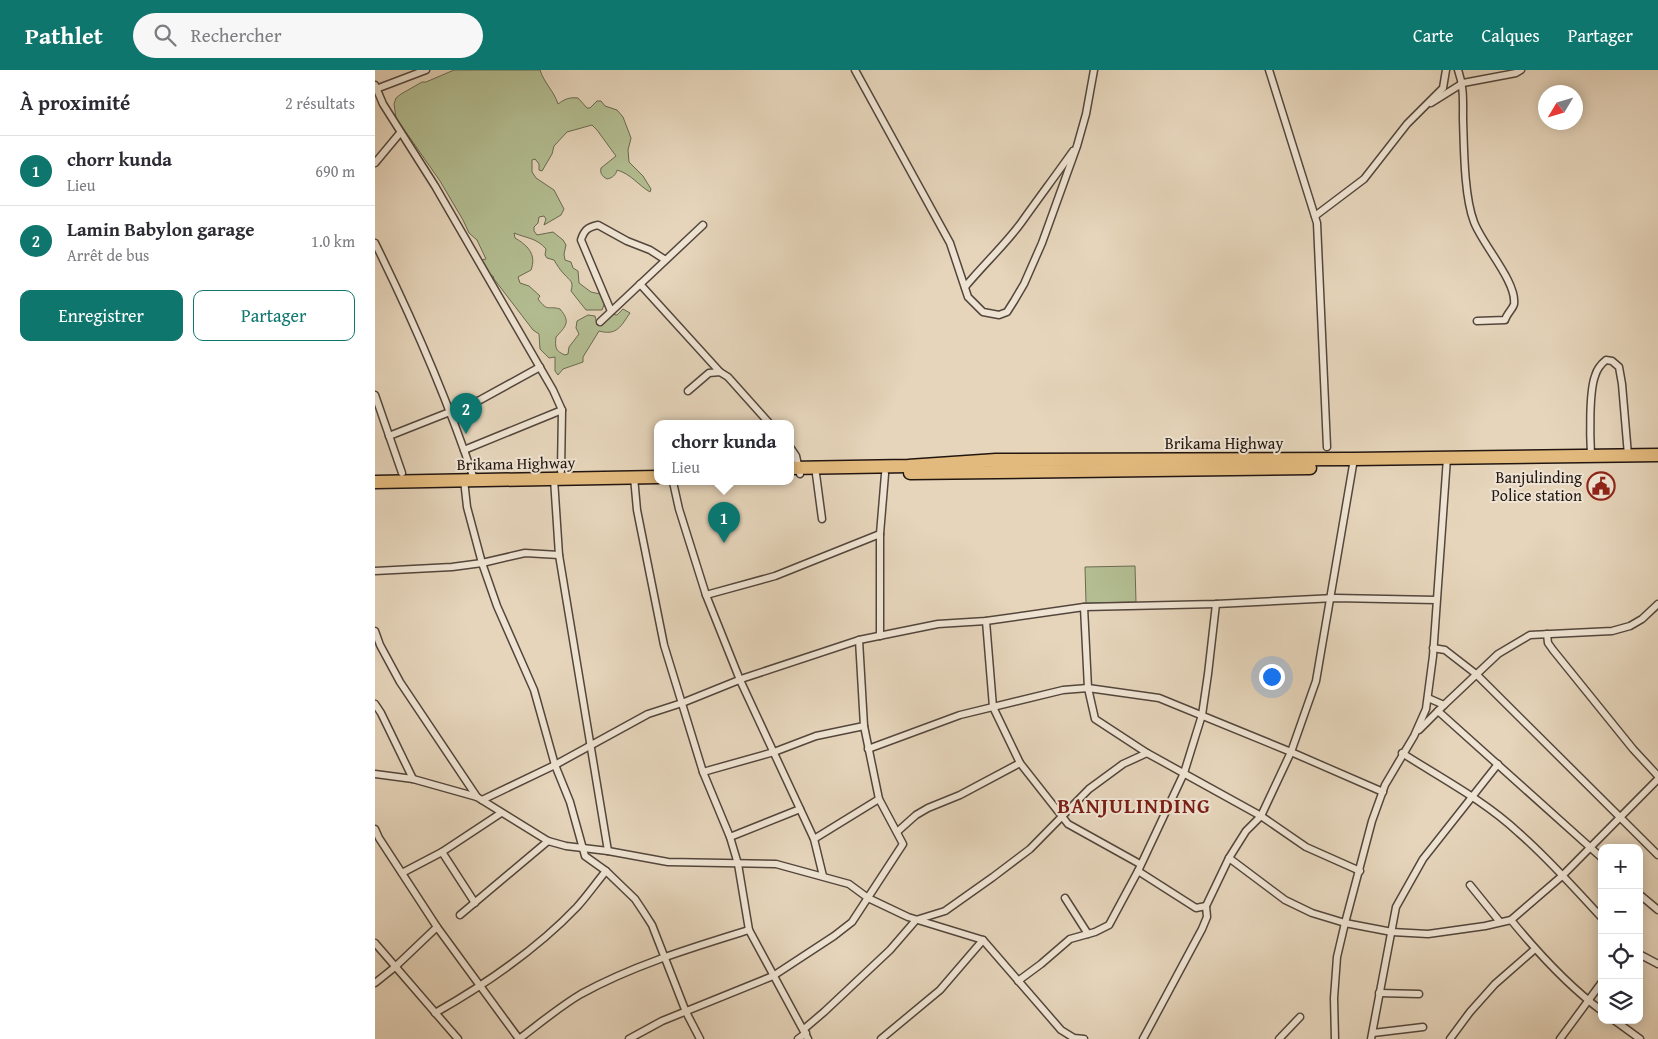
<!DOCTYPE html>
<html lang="fr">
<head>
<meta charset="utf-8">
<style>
	body { margin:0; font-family:"Gentium Book Plus",serif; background:#f7f7f7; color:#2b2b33 }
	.controls { position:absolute; right:15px; bottom:15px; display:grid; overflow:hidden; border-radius:10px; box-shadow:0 2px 12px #0003 }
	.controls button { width:45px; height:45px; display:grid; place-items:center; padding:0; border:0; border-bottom:1px solid #e1e1e2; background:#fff; color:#2b2b33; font:25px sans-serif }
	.compass { position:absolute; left:1163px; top:15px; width:45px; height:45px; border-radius:50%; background:#fff; box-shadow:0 2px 12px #0003; rotate:232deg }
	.you { position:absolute; left:896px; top:606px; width:18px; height:18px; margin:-12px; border:4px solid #fff; border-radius:50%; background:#1a73e8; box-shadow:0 0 0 8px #1a73e833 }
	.badge { display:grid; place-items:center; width:32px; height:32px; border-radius:50%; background:#0f766e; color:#fff; font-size:16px; font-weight:700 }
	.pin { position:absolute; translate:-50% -41px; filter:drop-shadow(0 1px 2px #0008) }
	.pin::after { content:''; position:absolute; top:26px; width:18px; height:15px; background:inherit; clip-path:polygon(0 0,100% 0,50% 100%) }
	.popup { position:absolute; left:279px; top:350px; width:140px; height:65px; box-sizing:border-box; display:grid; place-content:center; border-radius:10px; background:#fff; filter:drop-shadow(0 1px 4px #0005); font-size:16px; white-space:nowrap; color:#7c7c81 }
	.popup b { font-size:19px; color:#2b2b33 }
	.popup::after { content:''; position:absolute; left:50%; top:100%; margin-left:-10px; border:10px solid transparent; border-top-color:#fff }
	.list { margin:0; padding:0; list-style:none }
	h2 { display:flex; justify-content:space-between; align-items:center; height:65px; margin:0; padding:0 20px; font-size:21px }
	h2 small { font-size:16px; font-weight:400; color:#7c7c81 }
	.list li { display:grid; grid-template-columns:32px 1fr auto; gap:15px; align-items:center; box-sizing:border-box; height:70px; padding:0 20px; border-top:1px solid #e1e1e2 }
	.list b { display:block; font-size:19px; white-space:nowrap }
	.list p { margin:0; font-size:16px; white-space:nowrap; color:#7c7c81 }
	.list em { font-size:16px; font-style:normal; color:#7c7c81 }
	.actions { display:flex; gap:10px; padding:15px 20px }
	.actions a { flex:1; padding:11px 0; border:1px solid #0f766e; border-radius:10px; text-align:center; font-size:18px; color:#0f766e }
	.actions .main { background:#0f766e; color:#fff }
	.icon { flex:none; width:28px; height:28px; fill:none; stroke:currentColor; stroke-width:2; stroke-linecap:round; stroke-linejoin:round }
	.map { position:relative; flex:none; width:1283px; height:969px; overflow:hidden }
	header { display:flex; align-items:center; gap:30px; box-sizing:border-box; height:70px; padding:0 25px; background:#0f766e; color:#fff }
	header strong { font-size:24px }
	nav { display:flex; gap:28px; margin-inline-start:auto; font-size:18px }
	.search { width:350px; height:45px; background:#f7f7f7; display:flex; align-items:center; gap:12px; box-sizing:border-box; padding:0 18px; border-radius:28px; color:#7c7c81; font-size:19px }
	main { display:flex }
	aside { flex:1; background:#fff }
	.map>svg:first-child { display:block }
	.green { fill:#b3be92; stroke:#6a6a52 }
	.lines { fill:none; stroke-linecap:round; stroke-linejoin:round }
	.street-casing { stroke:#53463c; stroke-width:9 }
	.highway-casing { stroke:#221611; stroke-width:15 }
	.street { stroke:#efe4d3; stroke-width:6 }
	.highway { stroke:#e3ba7e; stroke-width:12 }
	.labels { text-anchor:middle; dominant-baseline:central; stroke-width:4; stroke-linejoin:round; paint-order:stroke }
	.street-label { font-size:16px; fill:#221611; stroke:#efe4d3 }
	.poi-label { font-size:16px; fill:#221611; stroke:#efe4d3; text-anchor:end }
	.district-label { font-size:21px; font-weight:bold; letter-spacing:1px; fill:#7a1f14; stroke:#efe4d3 }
</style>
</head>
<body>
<header>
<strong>Pathlet</strong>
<div class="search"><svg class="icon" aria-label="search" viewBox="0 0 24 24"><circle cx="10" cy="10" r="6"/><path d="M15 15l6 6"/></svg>Rechercher</div>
<nav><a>Carte</a><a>Calques</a><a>Partager</a></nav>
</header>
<main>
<aside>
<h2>À proximité<small>2 résultats</small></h2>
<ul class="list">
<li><span class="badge">1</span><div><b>chorr kunda</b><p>Lieu</p></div><em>690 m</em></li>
<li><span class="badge">2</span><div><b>Lamin Babylon garage</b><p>Arrêt de bus</p></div><em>1.0 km</em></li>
</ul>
<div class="actions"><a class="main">Enregistrer</a><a>Partager</a></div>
</aside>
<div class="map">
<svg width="1283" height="969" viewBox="0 0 1283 969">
	<rect width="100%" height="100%" fill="#e6d5bb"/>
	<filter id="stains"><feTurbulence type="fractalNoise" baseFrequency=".004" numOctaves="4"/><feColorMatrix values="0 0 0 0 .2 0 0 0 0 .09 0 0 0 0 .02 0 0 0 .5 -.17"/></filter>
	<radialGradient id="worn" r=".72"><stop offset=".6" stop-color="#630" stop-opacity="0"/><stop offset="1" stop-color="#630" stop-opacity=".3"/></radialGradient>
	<!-- green -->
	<g class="green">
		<path d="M79,0H165C169,13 179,21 183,34C190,29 194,27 203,28L212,38H215L222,31H226L230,36L242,40L248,47L256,68L253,80L254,92L268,106L276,119L275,122C263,115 256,104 242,100C241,105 237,108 232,109C227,106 225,104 226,98L241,86L222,60L217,55L192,62L179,76L177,84L167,101L164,100V94L160,89L157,90V102L161,108L179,120L189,139L186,145L169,155L171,149L169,146L164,147L163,153L159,157V161L162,165L178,162L188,170L191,175L189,184L190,190L196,192L198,198L203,201L204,213L216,222L225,224L230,232L227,240H211L196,221C199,211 195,211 189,204C185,200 182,195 179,190L172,188L170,185L171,179C162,168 151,168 139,163L140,168C152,175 162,184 156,200L143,207L145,213L154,216L165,226L163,229C174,243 172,235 185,239C196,252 191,256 181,267C180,277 180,281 190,285L193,284L194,277L204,264L201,258L202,251L213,245L220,246L222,255C229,257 232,249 236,244L242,245L248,239L255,243C246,256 242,266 224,261L208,287V292L188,299L183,305L180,301V287L174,288L165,279L164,264L158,260L119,209L118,206L112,203L106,190L111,189L102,170L94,163L88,150L65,111L21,48L19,34L21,28L26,24L47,12H51Z"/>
		<path d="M760,496L761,532L711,533L710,497Z"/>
	</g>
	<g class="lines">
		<!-- street casing -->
		<g class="street-casing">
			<g id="street">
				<path d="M480,0L575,173L593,227L608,242L624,245L632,242L639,231L649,214L667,173L702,76L711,44L719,0"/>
				<path d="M894,0L942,153L952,377"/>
				<path d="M1083,0C1089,16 1088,32 1088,49C1089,78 1089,126 1099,152C1107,174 1142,212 1139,234C1138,239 1132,243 1130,250L1102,251"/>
				<path d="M0,15L8,34L60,116L178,320L187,340L186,401"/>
				<path d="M1,19L51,0"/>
				<path d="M1056,33L1088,13L1141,3L1146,0"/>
				<path d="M0,93L25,63"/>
				<path d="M940,146L989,109L1032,54L1068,18L1071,0"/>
				<path d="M0,173C38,250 72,328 99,409"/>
				<path d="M265,214L345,302"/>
				<path d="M590,217C608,195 629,176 646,153C663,129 681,105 698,81"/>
				<path d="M236,241L206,170C209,160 213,157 223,155L252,171L275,180L289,189"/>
				<path d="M225,252L328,155"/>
				<path d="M313,321L334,303L345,302L353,307L395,354"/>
				<path d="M0,325L27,403"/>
				<path d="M14,366L105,330L165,297"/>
				<path d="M415,377L421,386L425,404"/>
				<path d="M89,380L187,340"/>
				<path d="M1216,386C1215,367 1214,322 1220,306C1222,299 1226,294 1231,290L1237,291L1244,297L1247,314L1253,385"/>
				<path d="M441,404L447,449"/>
				<path d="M259,407L262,440L289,575L328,702L355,767L363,794L374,860L433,969"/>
				<path d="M179,409L184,485L233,781"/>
				<path d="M89,410L92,437L107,493L122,536L159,620L180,695L195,732L210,786L231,801L260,829L268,841L277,855L311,942L325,969"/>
				<path d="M298,412L304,439L331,525L365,610L439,769L448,806"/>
				<path d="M0,501L77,497L107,493L150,483L184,485"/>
				<path d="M331,525L400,506L505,464"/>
				<path d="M709,537L713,618L720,649L772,683L886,746L931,777L985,801"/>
				<path d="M611,551L618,637L645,693L693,754L765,794"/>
				<path d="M0,561L5,575L25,612L102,727"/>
				<path d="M1172,564L1173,573L1178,580L1258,679L1283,706"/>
				<path d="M505,566V464L510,404"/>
				<path d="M1058,578L1070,580L1101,604L1283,785"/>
				<path d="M1053,628L1069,635"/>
				<path d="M0,634L6,643L38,709"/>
				<path d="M1063,641L1227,788"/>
				<path d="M1044,660L1069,635L1123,584L1155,565L1237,561L1255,556L1267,549L1283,534"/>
				<path d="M493,679L585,645L688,620L713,618L784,628L916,682L1008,722"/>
				<path d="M1027,683C1066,708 1110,731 1144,763C1174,789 1200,819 1227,848"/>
				<path d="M328,702L399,682L441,666L489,656"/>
				<path d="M0,704L38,709L102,727L173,771L191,776L233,781L293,792L401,794L474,814L493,828L533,847L608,870L686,960L699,968L709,969"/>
				<path d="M107,730L180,695L273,644L307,633L369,608L484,570L563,554L611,551L709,537L841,534L960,528L1061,530"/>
				<path d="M0,759L4,768L62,857"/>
				<path d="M522,762L541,745L553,738L585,725L645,693"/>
				<path d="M355,767L425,739"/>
				<path d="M439,769L504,729"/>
				<path d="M67,782L100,833"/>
				<path d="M854,788L910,830L937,843L970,853L1017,862L1053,864L1110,856L1136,850L1187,806L1283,709"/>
				<path d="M763,801L821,838L831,836"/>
				<path d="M27,803L67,782L126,743"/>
				<path d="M1095,815L1125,852"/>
				<path d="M1264,824L1283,840"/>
				<path d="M690,828L713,864"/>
				<path d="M85,845L173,771"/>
				<path d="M1136,850C1163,883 1192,915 1227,941"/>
				<path d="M0,873L83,969"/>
				<path d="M1264,884L1283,894"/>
				<path d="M643,911L666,894L695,869L720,862L734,855L763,801L809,703L827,645L833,604L841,534"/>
				<path d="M0,913L20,897L62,857L144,969C164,954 184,937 206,924C259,895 316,878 374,860"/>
				<path d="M1004,923L1044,924"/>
				<path d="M60,943C111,914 161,880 202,837C212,826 221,813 231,801"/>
				<path d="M1239,950L1265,969"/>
				<path d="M429,959L449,942L515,880L541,850L570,841L618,807L655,779L714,719L748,694L772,683"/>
				<path d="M998,963L1048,957"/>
				<path d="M254,969L287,951L398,906L459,866L477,852L528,774L504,729L489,656L484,570"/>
				<path d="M423,969L431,963"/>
				<path d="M506,969L565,920L608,870"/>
				<path d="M768,969L827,859L832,847L831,836L854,788L871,761L886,746L916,682L941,611L979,389"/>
				<path d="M904,969L925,947"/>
				<path d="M960,969L959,928L962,887L970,853L997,751L1010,715L1039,666L1051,639L1058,586L1072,388"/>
				<path d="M996,969L1021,837L1048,789L1123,694"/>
				<path d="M1075,969L1095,942L1120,914L1160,879"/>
				<path d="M1185,969L1227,912"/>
			</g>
		</g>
		<!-- highway casing -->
		<g class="highway-casing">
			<g id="highway">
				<path d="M415,398L533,396L621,390L979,389L1283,385"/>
				<path d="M535,403L935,398"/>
				<path d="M0,412L283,407"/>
			</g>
		</g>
		<!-- street -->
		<use href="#street" class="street"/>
		<!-- highway -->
		<use href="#highway" class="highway"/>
	</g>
	<!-- icons -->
	<defs>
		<g id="civic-ring" transform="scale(1.4375)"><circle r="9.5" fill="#efe4d3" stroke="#8f2418" stroke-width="1.5"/><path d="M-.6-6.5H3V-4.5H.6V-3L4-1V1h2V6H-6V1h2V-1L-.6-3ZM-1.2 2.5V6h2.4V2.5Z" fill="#8f2418"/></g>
	</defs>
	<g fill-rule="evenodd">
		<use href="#civic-ring" x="1226" y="416"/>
	</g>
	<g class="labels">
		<!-- street labels -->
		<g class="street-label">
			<text x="849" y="373">Brikama Highway</text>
			<text transform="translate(141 393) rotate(-1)">Brikama Highway</text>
		</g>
		<!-- poi labels -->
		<g class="poi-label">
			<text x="1207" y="407">Banjulinding<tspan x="1207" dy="18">Police station</tspan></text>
		</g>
		<!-- district labels -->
		<g class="district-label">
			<text x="759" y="735">BANJULINDING</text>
		</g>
	</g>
	<rect width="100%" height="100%" filter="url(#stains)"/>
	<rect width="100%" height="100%" fill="url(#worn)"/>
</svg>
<div class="controls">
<button>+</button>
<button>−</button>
<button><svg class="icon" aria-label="locate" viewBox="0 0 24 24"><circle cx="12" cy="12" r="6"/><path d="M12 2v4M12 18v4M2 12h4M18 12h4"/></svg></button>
<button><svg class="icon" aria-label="layers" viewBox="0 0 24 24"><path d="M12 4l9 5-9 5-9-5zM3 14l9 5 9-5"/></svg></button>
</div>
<svg class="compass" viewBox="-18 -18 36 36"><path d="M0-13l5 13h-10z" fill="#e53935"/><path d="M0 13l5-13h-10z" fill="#7c7c81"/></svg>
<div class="you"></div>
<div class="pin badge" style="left:349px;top:473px">1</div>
<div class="popup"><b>chorr kunda</b>Lieu</div>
<div class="pin badge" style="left:91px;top:364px">2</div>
</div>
</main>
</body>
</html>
